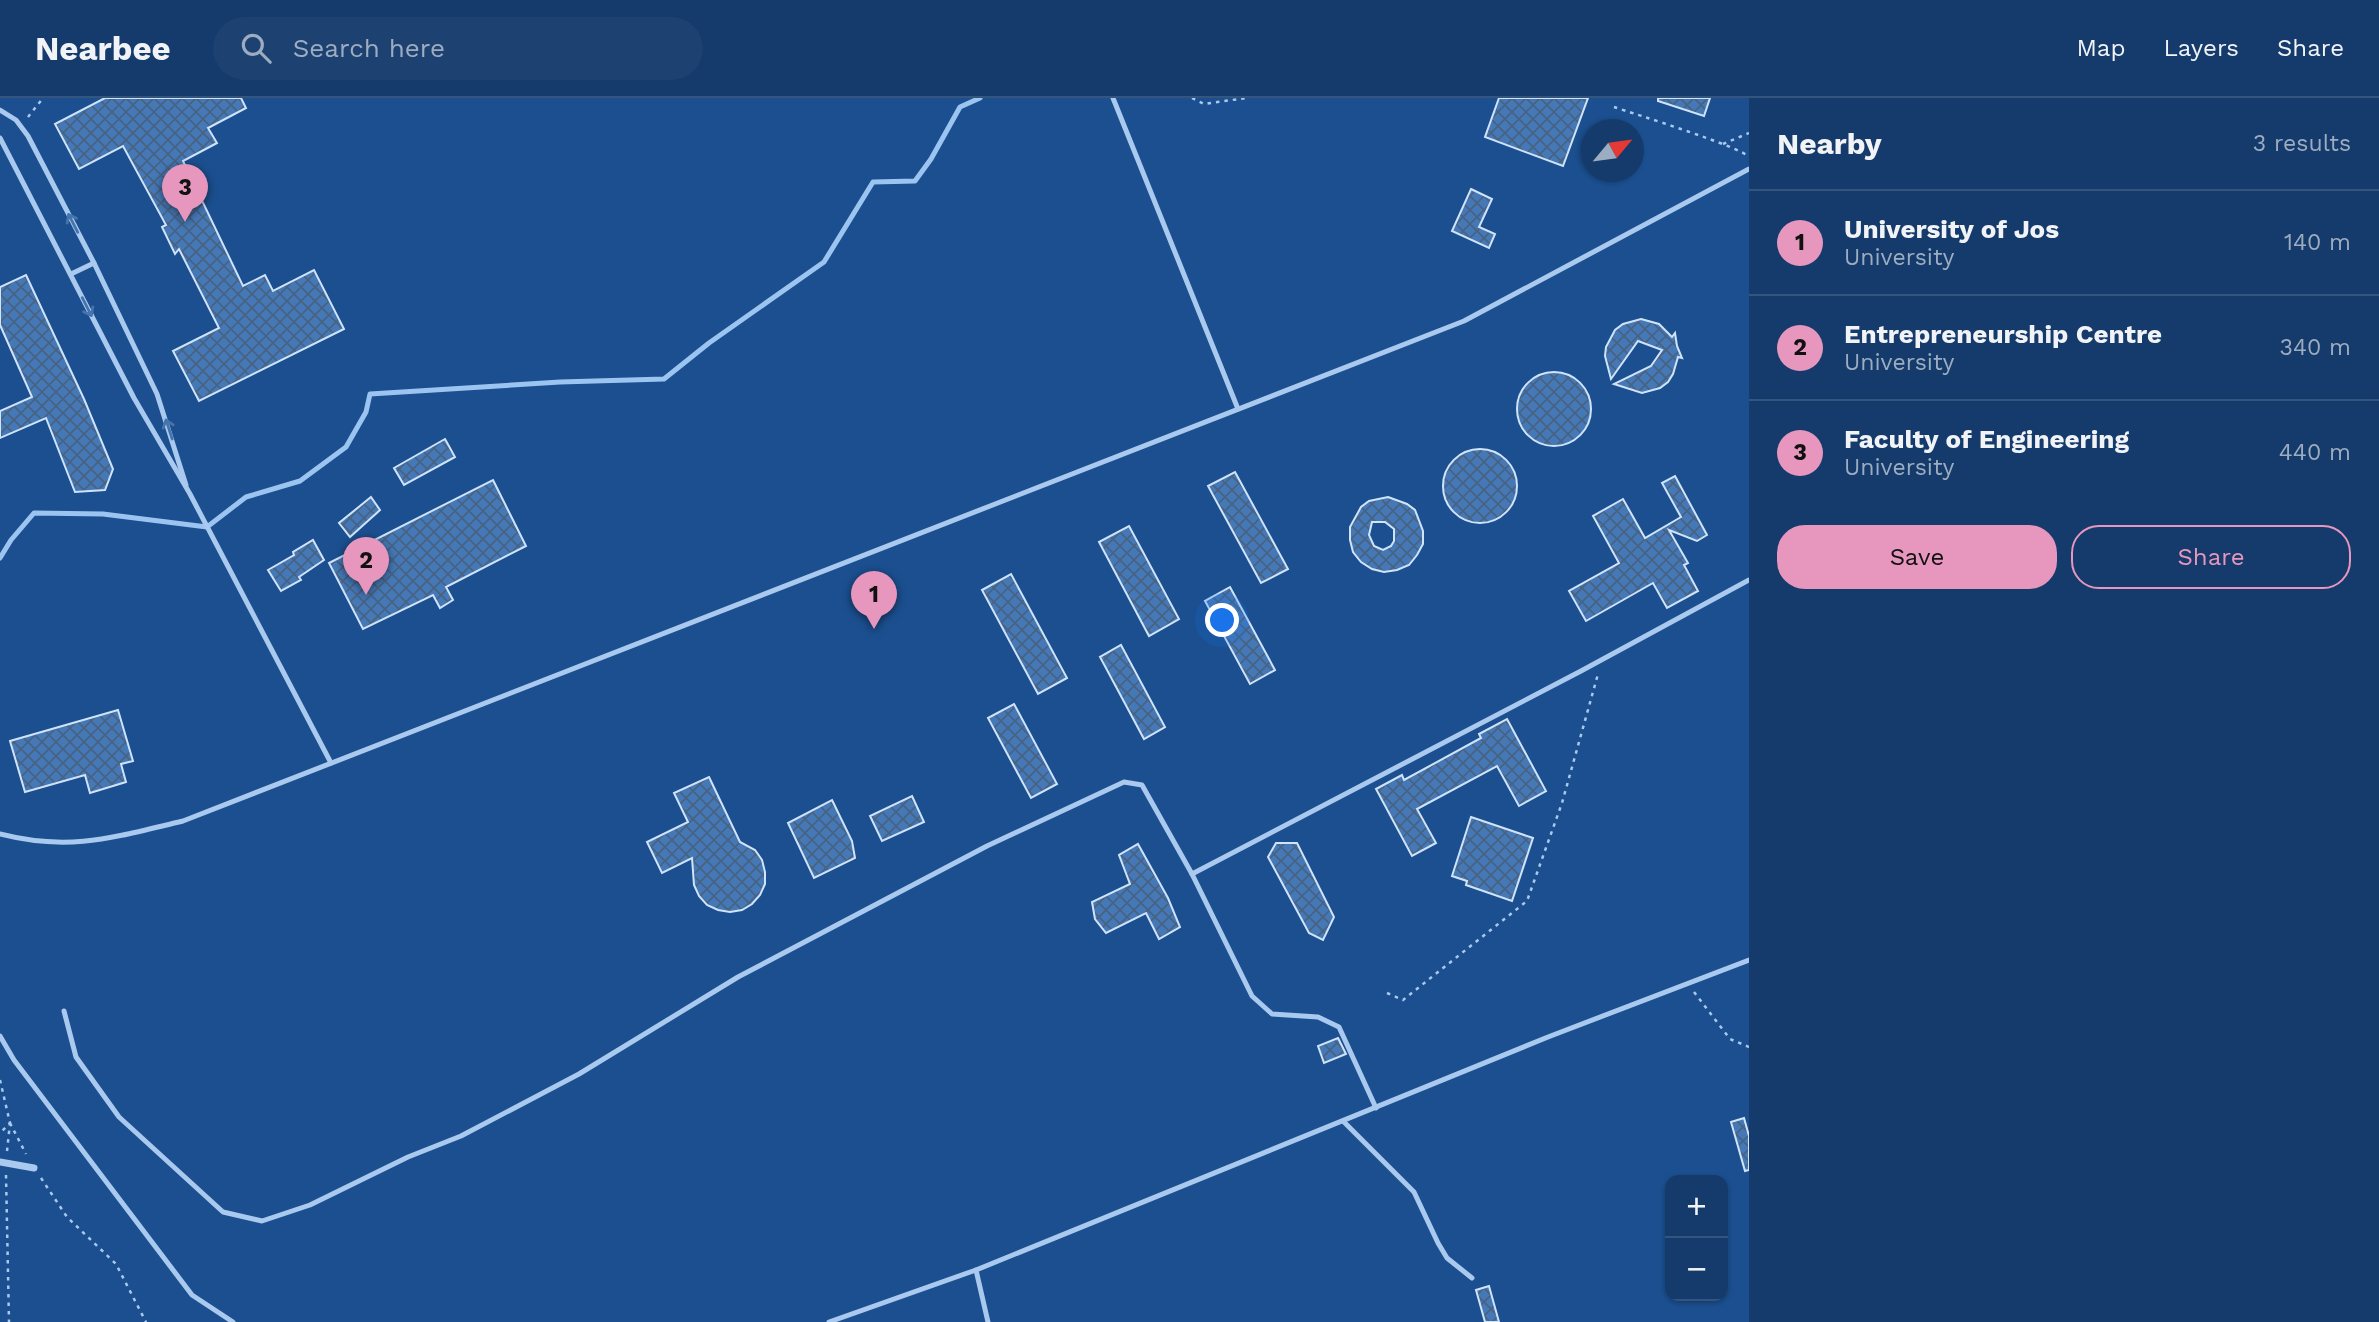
<!DOCTYPE html>
<html lang="en">
<head>
<meta charset="utf-8">
<style>
	body { margin:0; font-family:"Work Sans",sans-serif; background:#1d4271; color:#f1f3f6 }
	.controls { position:absolute; right:21px; bottom:21px; display:grid; overflow:hidden; border-radius:14px; box-shadow:0 2px 5px #0004 }
	.controls button { width:63px; height:63px; display:grid; place-items:center; padding:0; border:0; border-bottom:2px solid #33557e; background:#143b6b; color:#f1f3f6; font:35px sans-serif }
	.compass { position:absolute; left:1581px; top:21px; width:63px; height:63px; border-radius:50%; background:#143b6b; box-shadow:0 2px 5px #0004; rotate:61deg }
	.you { position:absolute; left:1223px; top:523px; width:24px; height:24px; margin:-18px; border:5px solid #fff; border-radius:50%; background:#1a73e8; box-shadow:0 0 0 10px #1a73e833 }
	.badge { display:grid; place-items:center; width:46px; height:46px; border-radius:50%; background:#e797bd; color:#111; font-size:23px; font-weight:700 }
	.pin { position:absolute; translate:-50% -58px; filter:drop-shadow(0 2px 4px #0008) }
	.pin::after { content:''; position:absolute; top:37px; width:24px; height:21px; background:inherit; clip-path:polygon(0 0,100% 0,50% 100%) }
	.list { margin:0; padding:0; list-style:none }
	h2 { display:flex; justify-content:space-between; align-items:center; height:91px; margin:0; padding:0 28px; font-size:30px }
	h2 small { font-size:23px; font-weight:400; color:#9dadc1 }
	.list li { display:grid; grid-template-columns:46px 1fr auto; gap:21px; align-items:center; box-sizing:border-box; height:105px; padding:0 28px; border-top:2px solid #33557e }
	.list b { display:block; font-size:26px; white-space:nowrap }
	.list p { margin:0; font-size:23px; white-space:nowrap; color:#9dadc1 }
	.list em { font-size:23px; font-style:normal; color:#9dadc1 }
	.actions { display:flex; gap:14px; padding:21px 28px }
	.actions a { flex:1; padding:16px 0; border:2px solid #e797bd; border-radius:28px; text-align:center; font-size:24px; color:#e797bd }
	.actions .main { background:#e797bd; color:#111 }
	.icon { flex:none; width:38px; height:38px; fill:none; stroke:currentColor; stroke-width:2; stroke-linecap:round; stroke-linejoin:round }
	.map { position:relative; flex:none; width:1749px; height:1224px; overflow:hidden }
	header { display:flex; align-items:center; gap:42px; box-sizing:border-box; height:98px; padding:0 35px; background:#143b6b; border-bottom:2px solid #33557e }
	header strong { font-size:33px }
	nav { display:flex; gap:38px; margin-inline-start:auto; font-size:24px }
	.search { width:490px; height:63px; background:#1d4271; display:flex; align-items:center; gap:18px; box-sizing:border-box; padding:0 24px; border-radius:38px; color:#9dadc1; font-size:26px }
	main { display:flex }
	aside { flex:1; background:#143b6b }
	.map>svg:first-child { display:block }
	.lines { fill:none; stroke-linecap:round; stroke-linejoin:round }
	.stream { stroke:#9cc4f0; stroke-width:5 }
	.building { fill:url(#building-cross-hatch); stroke:#cfe3fa; stroke-width:2; fill-rule:evenodd }
	.path { stroke:#a9c9ee; stroke-width:2.5; stroke-dasharray:3.5 5; stroke-linecap:butt }
	.lane { stroke:#a9c9ee; stroke-width:5 }
	.street { stroke:#a9c9ee; stroke-width:7 }
	.oneway { stroke:#4674ac }
</style>
</head>
<body>
<header>
<strong>Nearbee</strong>
<div class="search"><svg class="icon" aria-label="search" viewBox="0 0 24 24"><circle cx="10" cy="10" r="6"/><path d="M15 15l6 6"/></svg>Search here</div>
<nav><a>Map</a><a>Layers</a><a>Share</a></nav>
</header>
<main>
<div class="map">
<svg width="1749" height="1224" viewBox="0 0 1749 1224">
	<defs>
		<pattern id="building-cross-hatch" width="8" height="8" patternUnits="userSpaceOnUse" patternTransform="scale(1.75)"><rect width="8" height="8" fill="#4478b7"/><path d="M0 0l8 8M0 8l8-8" fill="none" stroke="#486282"/></pattern>
	</defs>
	<rect width="100%" height="100%" fill="#1b4f8f"/>
	<g class="lines">
		<!-- stream -->
		<path class="stream" d="M0,460L11,442L34,415L103,416L207,429L246,399L300,383L346,349L366,314L370,296L560,284L664,281L709,245L824,164L873,84L915,83L931,61L960,9L980,0"/>
	</g>
	<!-- building -->
	<g class="building">
		<path d="M105,0H241L246,10L208,30L217,45L183,63L243,188L265,177L273,193L314,172L344,231L199,303L173,253L219,230L179,151L175,156L162,129L166,127L123,48L79,71L55,26Z"/>
		<path d="M1499,0H1588L1563,68L1485,39Z"/>
		<path d="M1658,0H1710L1704,18L1658,3Z"/>
		<path d="M1471,91L1492,101L1479,129L1495,136L1489,150L1452,133Z"/>
		<path d="M26,177L84,301L113,371L105,392L75,394L46,320L0,340V313L32,299L0,227V189Z"/>
		<path d="M1641,221L1659,226L1672,239L1675,235L1677,248L1682,260L1678,259L1673,276L1668,284L1660,290L1642,295L1614,286L1651,268L1662,252L1638,243L1611,281L1605,258L1606,249L1615,232L1623,226Z"/>
		<circle cx="1554" cy="311" r="37"/>
		<path d="M445,341L455,359L404,387L394,370Z"/>
		<circle cx="1480" cy="388" r="37"/>
		<path d="M1235,374L1288,471L1261,485L1208,388Z"/>
		<path d="M1675,378L1707,437L1697,443L1669,432L1688,465L1684,467L1698,493L1667,510L1653,485L1586,523L1569,493L1619,465L1593,418L1623,401L1645,440L1681,419L1662,385Z"/>
		<path d="M493,382L526,448L446,489L453,502L440,510L433,497L363,531L329,465Z"/>
		<path d="M371,399L380,412L350,439L339,425Z"/>
		<path d="M1388,399L1407,406L1415,412L1423,433V446L1417,457L1409,467L1397,472L1384,474L1372,471L1361,464L1353,454L1350,442V429L1361,409L1369,403ZM1372,424H1385L1394,431V443L1391,448L1383,452L1374,448L1369,437Z"/>
		<path d="M1129,428L1179,521L1149,538L1099,444Z"/>
		<path d="M313,442L324,462L299,479L301,482L281,493L268,472L294,457L293,454Z"/>
		<path d="M1011,476L1067,580L1038,596L982,492Z"/>
		<path d="M1230,489L1275,572L1250,586L1205,503Z"/>
		<path d="M1121,547L1165,629L1144,641L1100,559Z"/>
		<path d="M1014,606L1057,686L1031,700L988,620Z"/>
		<path d="M118,612L133,663L121,666L126,684L90,695L85,677L25,694L10,643Z"/>
		<path d="M1507,621L1546,693L1519,708L1497,668L1417,711L1436,745L1412,758L1376,691L1402,677L1404,682L1481,640L1479,636Z"/>
		<path d="M709,679L740,744L755,752L762,762L765,774V786L760,797L752,806L742,812L730,814L718,812L707,807L699,798L694,787L692,760L662,775L647,744L688,724L674,695Z"/>
		<path d="M912,698L924,724L882,743L870,718Z"/>
		<path d="M832,702L852,743L855,760L814,780L788,725Z"/>
		<path d="M1471,719L1533,740L1512,803L1466,787L1467,783L1452,778Z"/>
		<path d="M1276,745H1297L1334,819L1323,842L1309,835L1268,759Z"/>
		<path d="M1138,746L1168,800L1180,829L1159,841L1146,815L1106,835L1095,821L1092,804L1130,786L1119,757Z"/>
		<path d="M1338,940L1346,956L1324,965L1318,948Z"/>
		<path d="M1744,1020L1749,1038V1072L1745,1073L1731,1024Z"/>
		<path d="M1489,1188L1499,1224H1485L1476,1192Z"/>
	</g>
	<g class="lines">
		<!-- path -->
		<g class="path">
			<path d="M1192,0L1204,6L1246,0"/>
			<path d="M1614,9C1635,16 1741,49 1749,59"/>
			<path d="M28,19L43,0"/>
			<path d="M1723,46L1749,35"/>
			<path d="M1694,894L1730,941L1749,949"/>
			<path d="M1387,895L1403,902L1527,803L1562,705L1598,576"/>
			<path d="M0,982L10,1025L0,1035"/>
			<path d="M10,1025L26,1056"/>
			<path d="M7,1053L10,1025"/>
			<path d="M6,1077L9,1224"/>
			<path d="M41,1080L67,1119L116,1166L146,1224"/>
		</g>
		<!-- lane -->
		<g class="lane">
			<path d="M1113,0L1238,311"/>
			<path d="M0,12L16,22L28,38L94,165L157,296L186,387"/>
			<path d="M0,40L134,300L190,396L331,665"/>
			<path d="M71,176L94,165"/>
			<path d="M0,736C70,754 115,739 183,723L1464,223L1749,71"/>
			<path d="M1192,776L1581,573L1749,482"/>
			<path d="M64,913L76,959L119,1019L223,1114L262,1123L310,1107L408,1059L461,1038L579,976L738,879L987,748L1124,684L1142,687L1192,776L1252,898L1272,916L1318,919L1339,929L1376,1010"/>
			<path d="M0,938L14,962L192,1197L233,1224"/>
			<path d="M1343,1023L1414,1094L1438,1145L1447,1160L1472,1180"/>
			<path d="M976,1172L988,1224"/>
			<path d="M829,1224L976,1172L1548,939L1749,862"/>
		</g>
		<!-- street -->
		<path class="street" d="M0,1064L34,1070"/>
	</g>
	<!-- one-way arrows -->
	<defs><path id="oneway-shaft" d="M-6 0H5M1.5-3L5.5 0L1.5 3" fill="none" stroke-width="1.6" stroke-linecap="round" stroke-linejoin="round" transform="scale(1.75)"/></defs>
	<g class="oneway">
		<use href="#oneway-shaft" transform="translate(73 125) rotate(-117)"/>
		<use href="#oneway-shaft" transform="translate(87 209) rotate(63)"/>
		<use href="#oneway-shaft" transform="translate(169 331) rotate(-108)"/>
	</g>
</svg>
<div class="controls">
<button>+</button>
<button>−</button>
</div>
<svg class="compass" viewBox="-18 -18 36 36"><path d="M0-13l5 13h-10z" fill="#e53935"/><path d="M0 13l5-13h-10z" fill="#9dadc1"/></svg>
<div class="you"></div>
<div class="pin badge" style="left:874px;top:531px">1</div>
<div class="pin badge" style="left:366px;top:497px">2</div>
<div class="pin badge" style="left:185px;top:124px">3</div>
</div>
<aside>
<h2>Nearby<small>3 results</small></h2>
<ul class="list">
<li><span class="badge">1</span><div><b>University of Jos</b><p>University</p></div><em>140 m</em></li>
<li><span class="badge">2</span><div><b>Entrepreneurship Centre</b><p>University</p></div><em>340 m</em></li>
<li><span class="badge">3</span><div><b>Faculty of Engineering</b><p>University</p></div><em>440 m</em></li>
</ul>
<div class="actions"><a class="main">Save</a><a>Share</a></div>
</aside>
</main>
</body>
</html>
